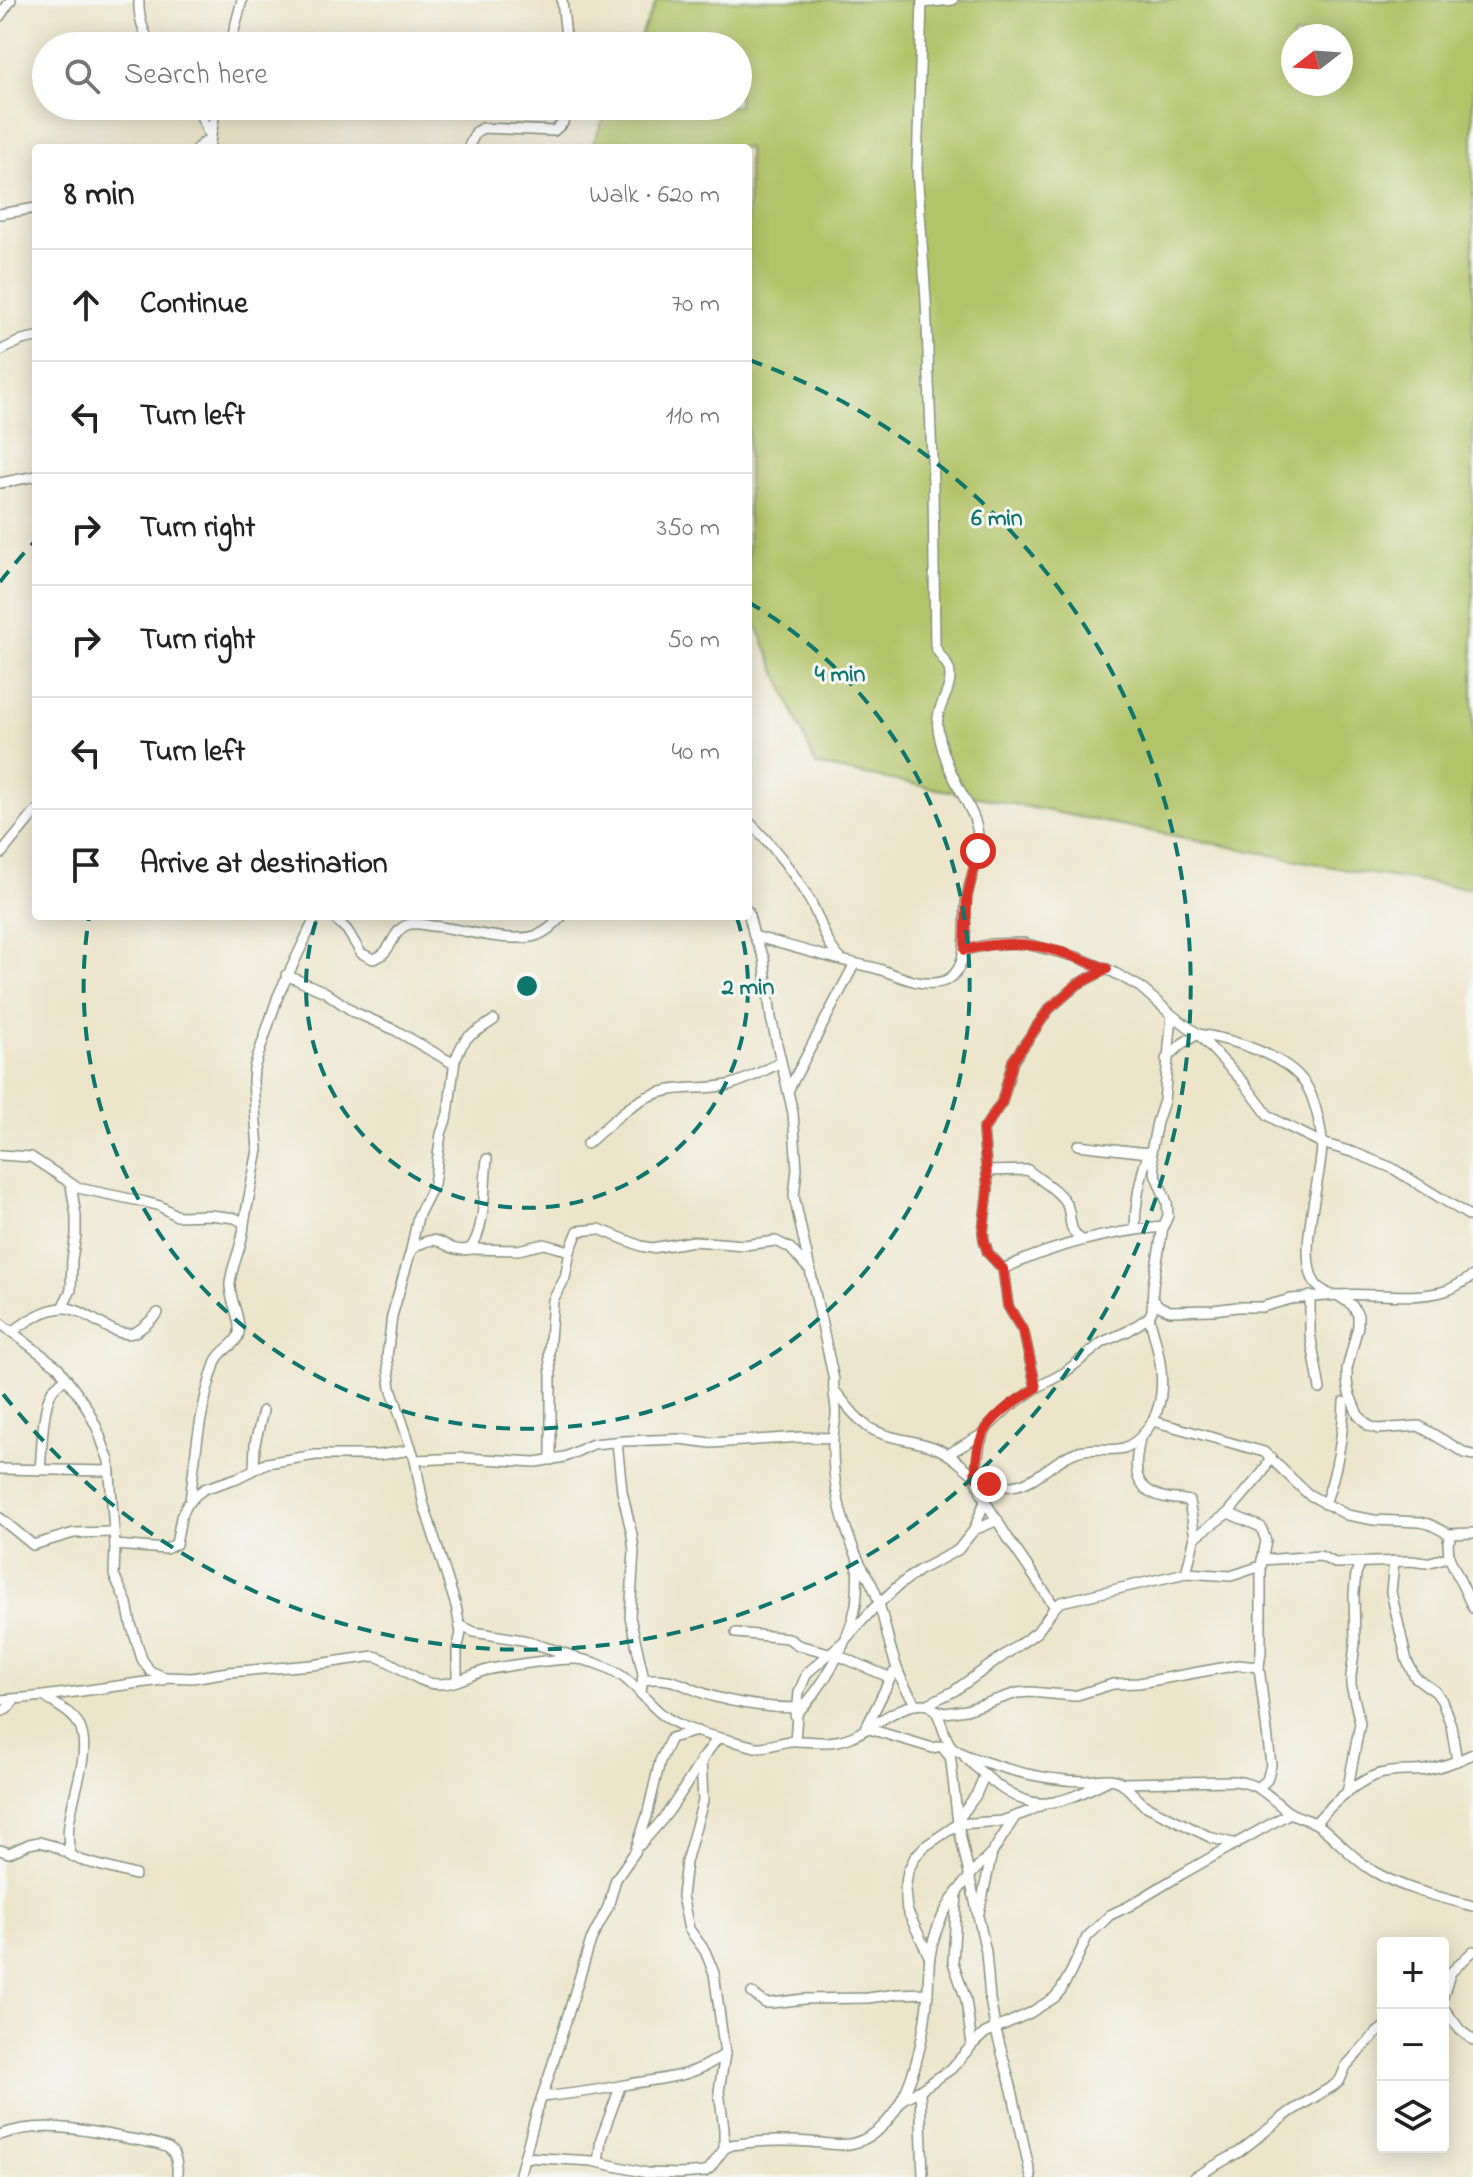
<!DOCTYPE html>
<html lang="en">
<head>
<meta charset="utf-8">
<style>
	body { margin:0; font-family:"Indie Flower",sans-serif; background:#f6f6f6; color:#222 }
	.controls { position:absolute; right:24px; bottom:24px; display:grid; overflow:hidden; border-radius:8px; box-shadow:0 4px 20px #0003 }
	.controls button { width:72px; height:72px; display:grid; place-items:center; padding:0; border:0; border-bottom:2px solid #e0e0e0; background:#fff; color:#222; font:40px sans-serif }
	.compass { position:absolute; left:1281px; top:24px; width:72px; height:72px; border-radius:50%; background:#fff; box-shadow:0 4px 20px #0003; rotate:253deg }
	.stop { position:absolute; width:24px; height:24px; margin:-18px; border:6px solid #d93025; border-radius:50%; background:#fff }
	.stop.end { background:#d93025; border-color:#fff; box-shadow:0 2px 8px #0008 }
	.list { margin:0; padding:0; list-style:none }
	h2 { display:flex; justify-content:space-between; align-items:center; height:104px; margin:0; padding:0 32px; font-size:34px }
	h2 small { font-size:26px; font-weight:400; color:#767676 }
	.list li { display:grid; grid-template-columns:52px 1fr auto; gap:24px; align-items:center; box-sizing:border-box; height:112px; padding:0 32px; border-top:2px solid #e0e0e0 }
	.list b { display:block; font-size:30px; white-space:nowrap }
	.list em { font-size:26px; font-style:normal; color:#767676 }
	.icon { flex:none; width:44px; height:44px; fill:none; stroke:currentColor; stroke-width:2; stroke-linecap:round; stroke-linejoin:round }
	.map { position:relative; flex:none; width:1473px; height:2177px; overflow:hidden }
	.search { position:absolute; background:#fff; box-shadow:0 4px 20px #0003; left:32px; top:32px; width:720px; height:88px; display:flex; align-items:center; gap:20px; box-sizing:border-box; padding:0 28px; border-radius:44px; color:#767676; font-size:30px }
	.panel { position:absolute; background:#fff; box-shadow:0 4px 20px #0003; left:32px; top:144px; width:720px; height:776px; border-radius:8px }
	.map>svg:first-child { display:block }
	.green { fill:#b2c367; stroke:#68804e; stroke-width:2; fill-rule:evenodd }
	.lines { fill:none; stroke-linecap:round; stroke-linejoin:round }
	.minor-casing { stroke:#86917f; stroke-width:12 }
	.minor { stroke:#fff; stroke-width:9 }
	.route { stroke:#d93025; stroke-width:10 }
	.ring { fill:none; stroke:#0f766e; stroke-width:4; stroke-dasharray:14 10 }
	.centre { fill:#0f766e; stroke:#f6f6f2; stroke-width:4 }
	.ring-label { font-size:24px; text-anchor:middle; font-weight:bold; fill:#0f766e; stroke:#f6f6f2; stroke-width:6; stroke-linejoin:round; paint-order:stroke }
</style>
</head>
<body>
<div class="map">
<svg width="1473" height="2177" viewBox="0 0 1473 2177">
	<rect width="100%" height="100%" fill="#f6f6f2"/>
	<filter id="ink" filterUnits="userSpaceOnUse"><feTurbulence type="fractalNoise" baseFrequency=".0125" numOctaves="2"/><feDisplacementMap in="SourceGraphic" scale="16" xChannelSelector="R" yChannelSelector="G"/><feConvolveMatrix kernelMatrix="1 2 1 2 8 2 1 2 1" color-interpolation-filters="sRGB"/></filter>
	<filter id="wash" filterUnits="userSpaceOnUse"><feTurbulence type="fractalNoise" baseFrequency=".006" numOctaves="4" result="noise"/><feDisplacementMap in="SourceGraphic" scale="32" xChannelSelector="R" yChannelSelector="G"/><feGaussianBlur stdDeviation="1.8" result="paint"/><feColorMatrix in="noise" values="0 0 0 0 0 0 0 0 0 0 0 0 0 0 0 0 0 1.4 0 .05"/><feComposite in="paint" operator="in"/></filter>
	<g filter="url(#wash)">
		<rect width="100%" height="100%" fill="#ece5ca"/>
		<!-- green -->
		<path class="green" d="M657,0H1473V889L1358,872L816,765L748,605V148H591L609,106H738V46H636ZM1293,36H1341V84H1293Z"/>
	</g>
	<g filter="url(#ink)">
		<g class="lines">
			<!-- minor casing -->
			<g class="minor-casing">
				<g id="minor">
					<path d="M139,0C138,15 143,34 153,46"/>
					<path d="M562,0L567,46"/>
					<path d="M922,3L953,0"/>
					<path d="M0,16L11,0"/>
					<path d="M230,46L242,0"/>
					<path d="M197,106L210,138L197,148"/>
					<path d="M209,148L216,106"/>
					<path d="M468,148L476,132L483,128L554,131L563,123L565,106"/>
					<path d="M0,214L36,208"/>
					<path d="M0,351L22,340L36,337"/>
					<path d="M0,483L36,476"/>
					<path d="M748,821C772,844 792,870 809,899C821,919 824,943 841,959"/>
					<path d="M0,855L36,811"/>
					<path d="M748,911L754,936L764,958L771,1018L793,1113L797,1169L794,1196L834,1380C832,1393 837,1404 836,1416C835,1425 833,1433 833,1441C832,1481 841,1522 858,1559C864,1572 873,1583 877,1597C889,1634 892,1674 917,1705"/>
					<path d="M332,916L347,930L361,953L373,959C393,954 391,931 407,925C414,922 425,925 432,926C461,928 511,945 538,935C548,931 555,924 562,916"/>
					<path d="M754,936C793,947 832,959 871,967C894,972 916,988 941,982C974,974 962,920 967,896C971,876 980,856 978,836C977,818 966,802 958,786C949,769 941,748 938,729C935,706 950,696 950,677C951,663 938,657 935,645L933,485L926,300L917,170L922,0"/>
					<path d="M965,950L991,944L1023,943L1077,957L1113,972L1140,987L1172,1015L1198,1034L1244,1083L1268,1115L1279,1122L1322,1143L1355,1153L1392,1168L1473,1218"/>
					<path d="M286,975L325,992L354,1012L395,1030L454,1064"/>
					<path d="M1166,1059L1183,1043L1198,1034C1231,1039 1287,1055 1306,1085C1314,1097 1322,1129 1322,1144C1322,1178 1296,1253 1315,1283C1318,1288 1324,1291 1329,1294"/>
					<path d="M788,1091L854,965"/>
					<path d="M587,1144C606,1128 624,1108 647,1097C677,1084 699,1091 728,1085C746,1081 764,1070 780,1063"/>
					<path d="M1078,1145L1148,1153"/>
					<path d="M0,1155L31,1157L78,1188L145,1202L160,1206L177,1216L210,1215L235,1218L244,1223C244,1244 232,1263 230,1283C229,1300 241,1316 239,1333C237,1345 221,1349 216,1361C200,1406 195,1455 190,1502"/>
					<path d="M987,1171L1028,1170C1040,1180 1060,1191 1067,1205C1073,1219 1066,1227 1081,1240"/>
					<path d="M244,1223L258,1150L253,1081L254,1068L278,996L316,916"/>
					<path d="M1135,1229C1135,1201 1140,1177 1149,1151"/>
					<path d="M470,1249L518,1250L544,1244L570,1251"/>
					<path d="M411,1250C444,1226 441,1255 470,1249C486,1230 484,1184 487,1159"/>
					<path d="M1003,1269C1054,1245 1106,1232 1163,1227"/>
					<path d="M1337,1295C1372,1292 1411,1301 1445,1291C1455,1288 1464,1281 1473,1276"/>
					<path d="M1310,1296V1333L1320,1389"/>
					<path d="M1152,1298L1159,1306L1170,1311L1213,1310L1237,1307H1262L1291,1299L1337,1295L1352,1305L1358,1315V1326L1347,1369V1381L1349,1393L1358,1415L1369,1426L1378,1429L1419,1426L1465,1453L1473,1455"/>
					<path d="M62,1308L71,1290L72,1259L76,1235V1216L71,1185"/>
					<path d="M0,1323L58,1367L86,1406L97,1428L109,1461L115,1545L114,1575L127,1603L131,1624L142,1659L150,1671L164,1677"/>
					<path d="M12,1332C27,1321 44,1309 63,1308C86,1307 112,1339 133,1333C142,1330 151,1320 158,1313"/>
					<path d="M1036,1388L1024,1333L1008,1306L1003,1269L988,1253L984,1240L983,1232L988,1189L983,1130L1002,1102L1013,1061L1049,1009L1078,984L1107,969"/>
					<path d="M835,1391C845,1403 855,1418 868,1427C888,1440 916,1439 938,1449C966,1461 976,1490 1012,1486C1037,1483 1053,1460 1076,1452C1092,1446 1109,1452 1124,1448C1132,1445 1139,1439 1144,1433C1173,1400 1160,1355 1149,1317L1152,1311L1153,1285L1163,1227L1168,1216L1167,1202L1156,1176L1151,1152L1157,1122L1164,1101L1172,1015"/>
					<path d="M1153,1421L1264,1452L1308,1494L1347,1515L1374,1520L1420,1522L1429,1524L1449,1534L1473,1533"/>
					<path d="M1140,1438C1135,1465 1130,1488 1163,1497C1171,1499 1180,1499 1189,1501L1195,1537"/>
					<path d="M617,1442L622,1491L632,1535L634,1551L630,1617L643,1674L641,1694"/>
					<path d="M948,1454L983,1434"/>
					<path d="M415,1460L465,1458L536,1462L565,1457L593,1444L624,1441L680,1439L711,1443L801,1437L833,1438"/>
					<path d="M551,1460V1375L549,1353L553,1300L565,1278L570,1251L578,1231L599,1229L641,1246L652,1248L694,1241L744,1245L776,1241L790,1248L807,1267"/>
					<path d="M0,1469L109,1471"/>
					<path d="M254,1469L255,1443L263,1411"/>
					<path d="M40,1470C42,1450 42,1408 52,1391C55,1385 61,1382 67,1379"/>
					<path d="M1325,1504C1337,1470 1343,1437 1344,1402"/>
					<path d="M1228,1513L1261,1527L1266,1541L1261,1566V1651L1259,1667L1271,1765L1267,1780L1259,1787"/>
					<path d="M0,1518L33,1545L74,1533L114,1532"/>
					<path d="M974,1530L998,1520"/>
					<path d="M1452,1535L1448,1542L1449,1557L1473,1608"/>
					<path d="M115,1545L166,1549L176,1544L181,1517L187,1505L196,1495L204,1489L237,1478L267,1463L316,1455H380L410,1450"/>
					<path d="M1262,1560L1320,1556L1335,1563L1411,1561L1426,1563L1449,1557"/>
					<path d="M1394,1561L1391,1592L1407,1661L1415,1677L1436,1692L1442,1701L1451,1725L1457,1761"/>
					<path d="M1186,1573L1195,1537L1228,1513L1263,1472L1271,1457"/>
					<path d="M1055,1607L1008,1538L985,1501L975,1477L980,1443L987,1428L1009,1407L1036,1388L1064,1373L1103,1342L1128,1331L1149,1317"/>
					<path d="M460,1625L474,1632L523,1640L576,1657"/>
					<path d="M736,1633L788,1638L798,1645L837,1655L891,1678"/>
					<path d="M893,1673L866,1728L933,1748L941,1746L950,1757"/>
					<path d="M457,1680V1650L461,1633L456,1606L423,1502L415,1460L391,1388L387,1357L392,1316L411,1250L418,1216L434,1184L441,1134L448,1114L455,1060L462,1045L468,1037L494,1020"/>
					<path d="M643,1680C675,1675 686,1689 715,1697C741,1704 770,1708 797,1708"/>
					<path d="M45,1697C56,1705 73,1713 79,1725C97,1759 56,1820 72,1856"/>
					<path d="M0,1700C55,1697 108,1686 163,1680L164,1677L192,1678L228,1672L312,1665L374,1656C396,1661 419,1686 440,1684C457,1684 471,1674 487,1670C505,1666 568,1656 584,1660C599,1663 617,1671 628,1681C640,1691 650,1705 663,1715C688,1734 726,1738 755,1747C768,1748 779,1742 791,1741C812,1740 829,1746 851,1737C873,1728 898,1704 923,1704C943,1705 940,1735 952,1747C961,1755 973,1758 985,1762C1017,1773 1052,1781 1087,1781C1100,1780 1111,1776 1122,1783L1235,1781C1260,1784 1268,1796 1287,1811C1297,1818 1311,1819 1321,1827C1340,1842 1351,1857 1373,1871C1403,1889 1440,1897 1473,1906"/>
					<path d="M928,1704L954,1691L1037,1632L1055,1607L1061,1602L1186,1573L1231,1576L1261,1566"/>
					<path d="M936,1710L945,1713L966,1710L1017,1693L1031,1692L1074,1696L1113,1684L1139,1683L1238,1665L1259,1667"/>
					<path d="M0,1712L7,1709L15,1699"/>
					<path d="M795,1715C822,1690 850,1641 856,1604C858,1590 857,1574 858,1559"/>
					<path d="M795,1740L799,1692L807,1673L843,1642L873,1609L898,1586L918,1571L958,1550L974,1530L985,1501"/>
					<path d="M949,1744L958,1824L986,1952L990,1999L995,2027L1012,2090L1031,2177"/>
					<path d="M965,1757C985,1776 1017,1807 1047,1803C1068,1801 1088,1790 1107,1781"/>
					<path d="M701,1759L703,1801L686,1862L682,1896L689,1929L705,1951L714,1973L725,2054L719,2091L724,2129V2149"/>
					<path d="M1122,1783L1144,1805L1212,1838L1237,1844"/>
					<path d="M1347,1793L1360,1723L1351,1685V1676L1355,1644L1354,1593L1356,1574L1360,1563"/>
					<path d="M958,1820L976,1795L985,1774"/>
					<path d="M1315,1823C1332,1804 1355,1781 1380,1774C1395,1770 1410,1772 1425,1770C1441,1767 1458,1761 1473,1754"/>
					<path d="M640,1845C650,1834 660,1823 669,1811C686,1787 699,1761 718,1738"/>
					<path d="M0,1850L9,1853L29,1844L39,1842L54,1846L80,1860L135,1875"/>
					<path d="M957,1892L953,1962L966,2000L972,2045"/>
					<path d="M979,1913L992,1853L1015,1817"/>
					<path d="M929,1956L907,1910L905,1890L908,1871L915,1857L924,1847L958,1824L1002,1821L1030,1811L1044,1804"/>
					<path d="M1443,1980L1473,1951"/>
					<path d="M752,1993L765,2003H772L804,1999L868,1998L897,1994L928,1993"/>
					<path d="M1443,1997L1450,1974"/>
					<path d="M1443,2007L1460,2030L1473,2040"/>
					<path d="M920,2090L923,2177"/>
					<path d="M542,2097C569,2094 596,2091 624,2085C665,2077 688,2080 725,2054"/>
					<path d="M903,2099L920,2090L951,2069L972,2045L985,2033L1030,2013L1054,1998L1061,1990L1071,1972L1087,1937L1110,1915L1129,1906L1182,1874L1290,1813"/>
					<path d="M0,2135C41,2119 89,2131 131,2139C143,2141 158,2143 168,2148C177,2153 178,2168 177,2177"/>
					<path d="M524,2157L592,2161L647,2173L680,2174L705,2172L710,2168L724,2149L731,2145C756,2141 786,2140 811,2142C825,2143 840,2147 854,2143C909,2128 924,2042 928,1992C929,1969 928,1954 936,1932C946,1901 969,1875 992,1853"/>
					<path d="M598,2162L601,2139L619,2090"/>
					<path d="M519,2177L537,2111L549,2076L591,1940L608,1907L616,1879L635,1852L647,1816L660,1761L671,1738L697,1731"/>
					<path d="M1195,2177L1239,2152L1290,2112L1333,2086L1340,2080L1346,2066L1374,2035L1383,2028"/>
				</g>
			</g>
			<!-- minor -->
			<use href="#minor" class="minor"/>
		</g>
	</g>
	<g class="lines" filter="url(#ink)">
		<!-- route -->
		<path class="route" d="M978,851L967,897L965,950C1021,936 1055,948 1107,969L1078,984L1049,1009L1013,1061L1002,1102L983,1130L988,1189L983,1232L984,1240L988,1253L1003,1269L1008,1306L1024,1333L1036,1388C1017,1400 990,1416 981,1439C976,1451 977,1464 975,1477L989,1484"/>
	</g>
	<!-- distance rings -->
	<g class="ring">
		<path d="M737 918A221 221 0 1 1 317 918"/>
		<path d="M748 602A443 443 0 1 1 89 917"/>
		<path d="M0 582A664 664 0 0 1 34 542M749 360A664 664 0 1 1 0 1390"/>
	</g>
	<circle cx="527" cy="986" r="12" class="centre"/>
	<g class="ring-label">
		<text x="997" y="525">6 min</text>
		<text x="840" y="681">4 min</text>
		<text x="748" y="994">2 min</text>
	</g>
</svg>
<div class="controls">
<button>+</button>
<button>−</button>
<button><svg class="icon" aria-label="layers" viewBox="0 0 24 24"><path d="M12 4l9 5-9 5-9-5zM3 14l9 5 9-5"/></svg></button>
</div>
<svg class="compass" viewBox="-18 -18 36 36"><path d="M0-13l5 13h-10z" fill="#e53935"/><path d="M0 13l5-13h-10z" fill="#767676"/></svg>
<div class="stop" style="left:978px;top:851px"></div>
<div class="stop end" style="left:989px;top:1484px"></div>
<div class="search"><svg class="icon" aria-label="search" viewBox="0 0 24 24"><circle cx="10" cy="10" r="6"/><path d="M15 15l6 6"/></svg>Search here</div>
<section class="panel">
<h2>8 min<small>Walk · 620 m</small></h2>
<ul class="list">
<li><svg class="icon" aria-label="ahead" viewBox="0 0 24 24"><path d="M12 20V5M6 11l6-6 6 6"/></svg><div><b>Continue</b></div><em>70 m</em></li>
<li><svg class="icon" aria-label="left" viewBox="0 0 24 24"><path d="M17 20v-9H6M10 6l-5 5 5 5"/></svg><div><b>Turn left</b></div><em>110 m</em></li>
<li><svg class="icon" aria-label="right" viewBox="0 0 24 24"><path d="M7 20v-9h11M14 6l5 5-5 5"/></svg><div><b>Turn right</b></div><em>350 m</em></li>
<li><svg class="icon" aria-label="right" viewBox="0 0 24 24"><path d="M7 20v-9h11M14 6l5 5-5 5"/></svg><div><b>Turn right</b></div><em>50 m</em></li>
<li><svg class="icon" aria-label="left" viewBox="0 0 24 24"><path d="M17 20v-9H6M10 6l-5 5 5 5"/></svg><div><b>Turn left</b></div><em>40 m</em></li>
<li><svg class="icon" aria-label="arrive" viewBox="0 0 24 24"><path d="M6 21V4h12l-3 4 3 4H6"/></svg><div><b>Arrive at destination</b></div></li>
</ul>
</section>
</div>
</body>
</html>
